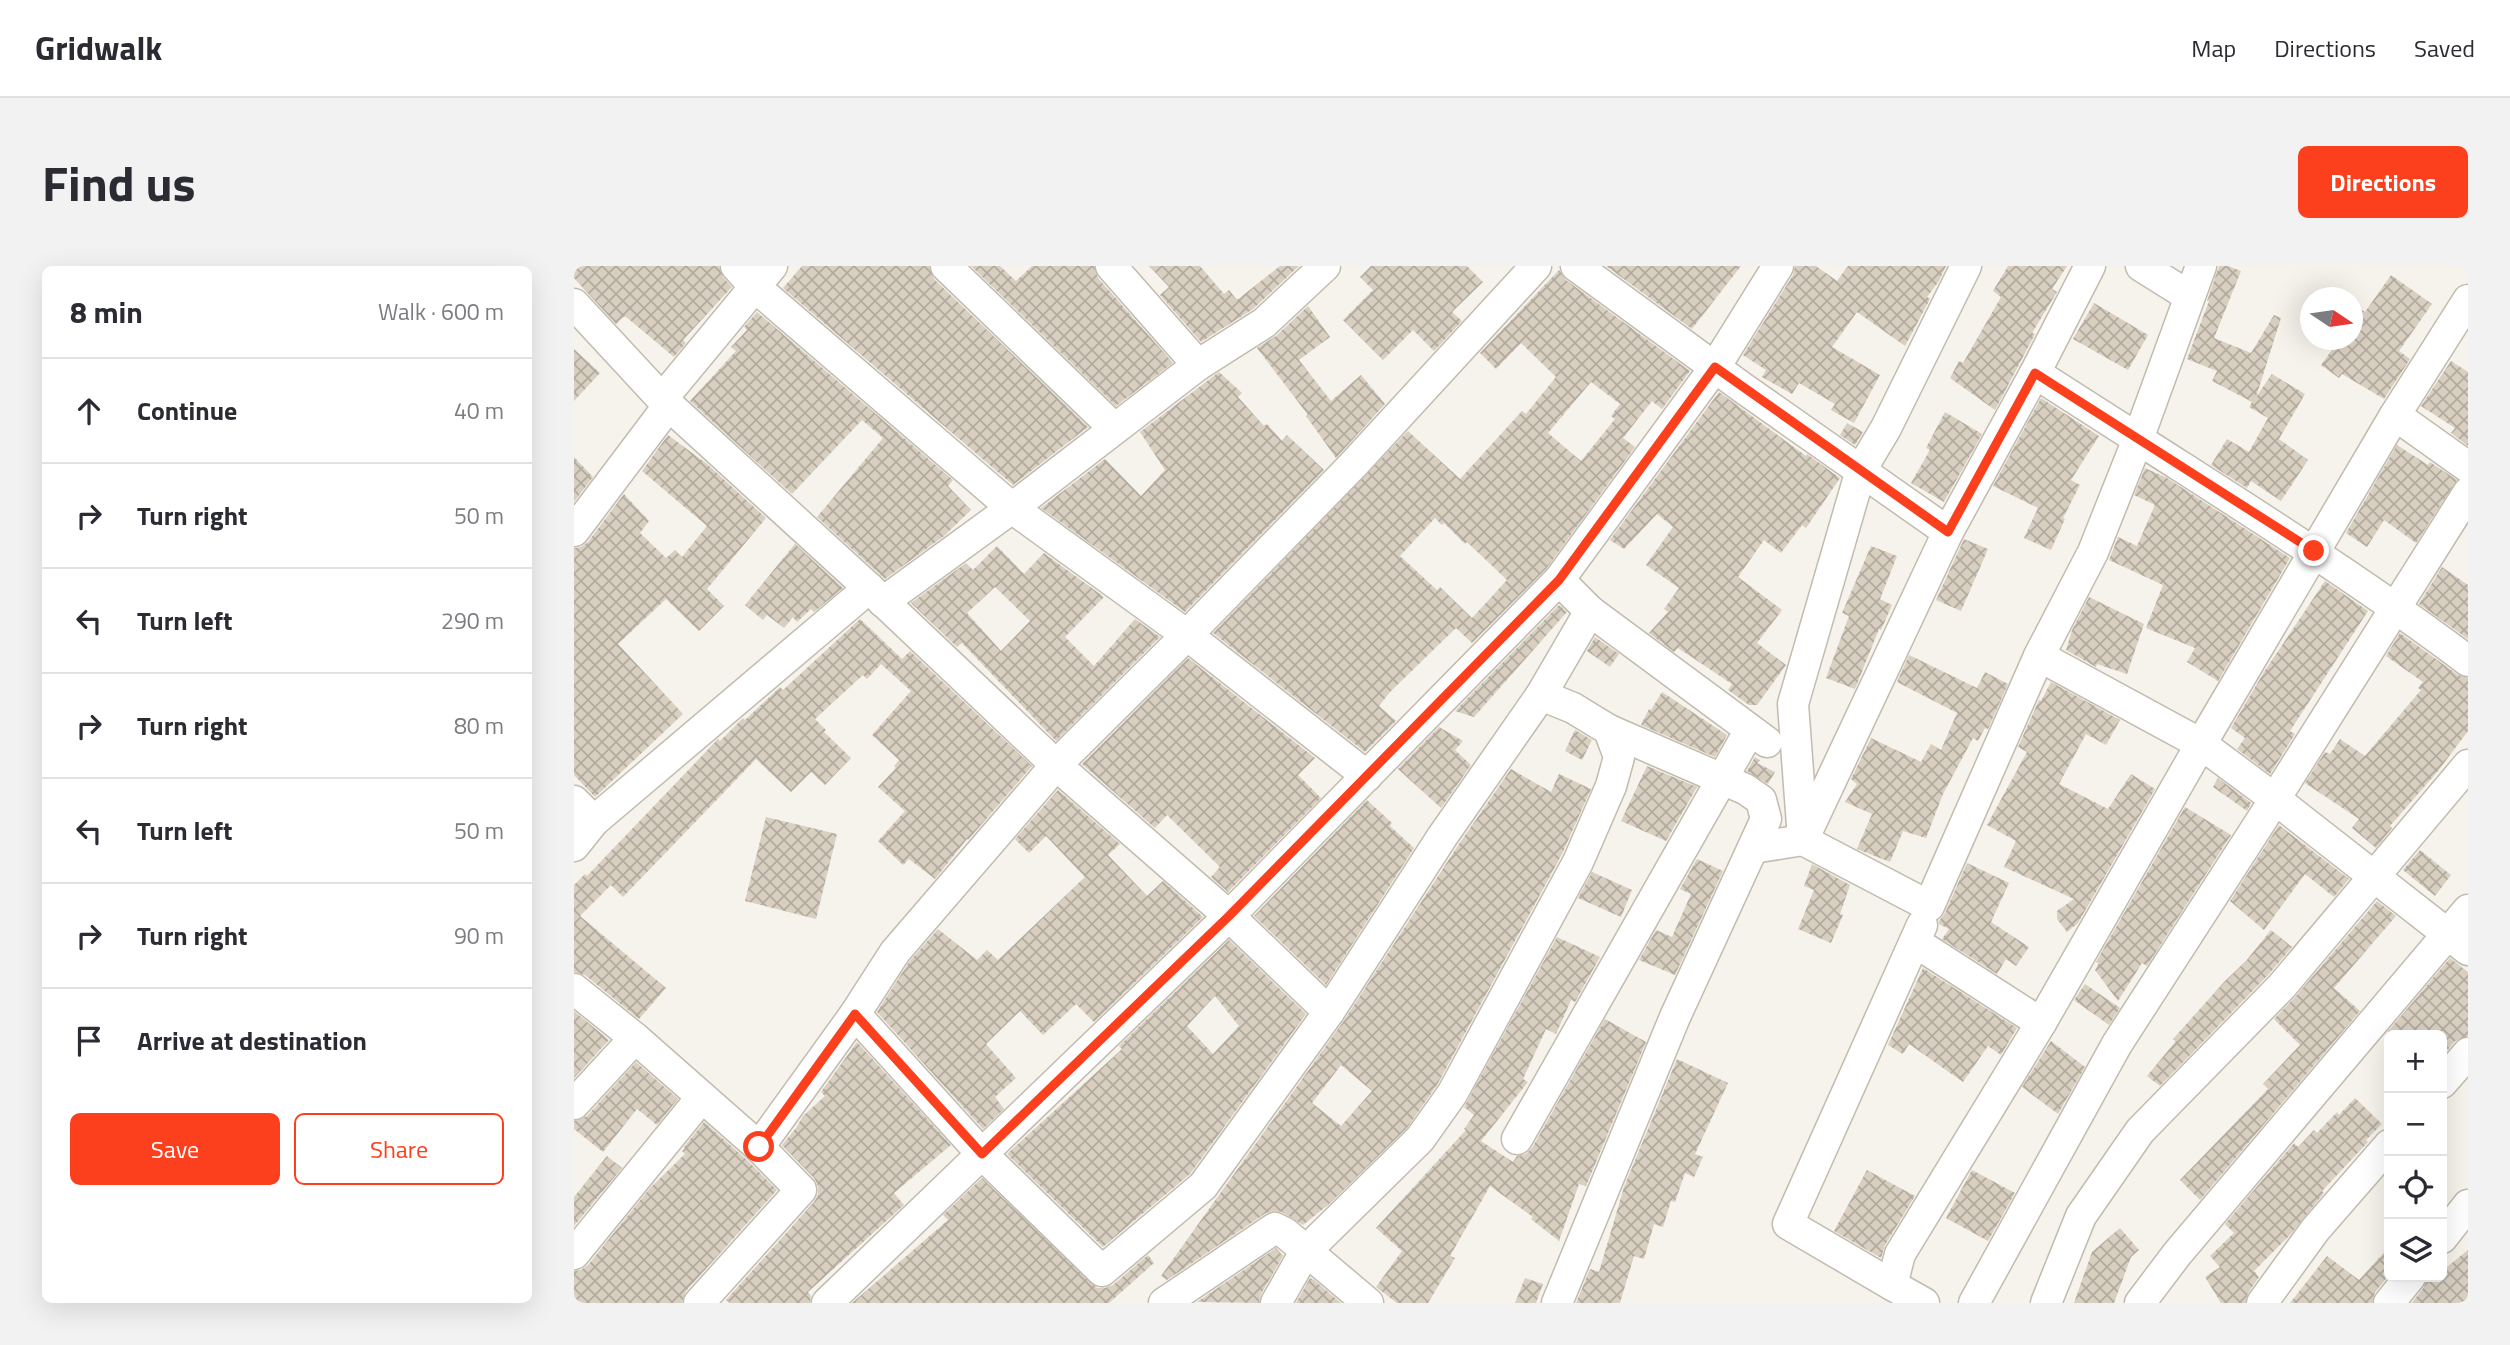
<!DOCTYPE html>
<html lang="en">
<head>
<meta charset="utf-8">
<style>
	body { margin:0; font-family:"Titillium Web",sans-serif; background:#f2f2f3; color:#2b2b33 }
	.controls { position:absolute; right:21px; bottom:21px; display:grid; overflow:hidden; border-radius:10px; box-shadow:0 7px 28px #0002 }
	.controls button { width:63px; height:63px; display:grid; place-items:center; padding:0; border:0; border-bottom:2px solid #e1e1e2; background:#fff; color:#2b2b33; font:35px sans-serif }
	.compass { position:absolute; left:1726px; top:21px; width:63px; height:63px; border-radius:50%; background:#fff; box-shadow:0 7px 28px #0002; rotate:103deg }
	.stop { position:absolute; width:21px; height:21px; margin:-16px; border:5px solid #fc3f1d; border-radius:50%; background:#fff }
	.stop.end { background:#fc3f1d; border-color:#fff; box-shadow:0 2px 7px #0008 }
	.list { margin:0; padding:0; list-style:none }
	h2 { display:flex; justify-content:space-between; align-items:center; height:91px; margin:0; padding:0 28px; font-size:30px }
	h2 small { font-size:23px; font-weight:400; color:#7c7c81 }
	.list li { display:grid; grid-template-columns:46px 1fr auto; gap:21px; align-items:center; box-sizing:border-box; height:105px; padding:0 28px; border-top:2px solid #e1e1e2 }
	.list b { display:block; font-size:26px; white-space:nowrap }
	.list em { font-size:23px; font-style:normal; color:#7c7c81 }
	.actions { display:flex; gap:14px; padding:21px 28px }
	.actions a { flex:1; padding:16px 0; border:2px solid #fc3f1d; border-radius:10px; text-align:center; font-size:24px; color:#fc3f1d }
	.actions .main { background:#fc3f1d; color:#fff }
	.icon { flex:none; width:38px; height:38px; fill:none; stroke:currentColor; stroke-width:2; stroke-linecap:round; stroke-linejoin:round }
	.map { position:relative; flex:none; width:1894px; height:1037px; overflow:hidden; border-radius:10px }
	header { display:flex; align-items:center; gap:42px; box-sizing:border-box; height:98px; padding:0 35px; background:#fff; border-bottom:2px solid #e1e1e2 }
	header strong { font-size:33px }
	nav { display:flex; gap:38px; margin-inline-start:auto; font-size:24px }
	.intro { display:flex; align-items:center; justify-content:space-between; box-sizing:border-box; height:168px; padding:0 42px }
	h1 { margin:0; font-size:49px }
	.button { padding:18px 32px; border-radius:10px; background:#fc3f1d; color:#fff; font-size:24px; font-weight:700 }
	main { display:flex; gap:42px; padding:0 42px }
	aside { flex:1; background:#fff; border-radius:10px; box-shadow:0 7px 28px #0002 }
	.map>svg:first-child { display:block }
	.building { fill:url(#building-cross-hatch); fill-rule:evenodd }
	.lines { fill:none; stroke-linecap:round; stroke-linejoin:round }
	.street-casing { stroke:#c2bbae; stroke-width:33 }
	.street { stroke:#fff; stroke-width:30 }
	.route { stroke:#fc3f1d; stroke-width:9 }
</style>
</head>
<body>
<header>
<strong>Gridwalk</strong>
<nav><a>Map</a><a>Directions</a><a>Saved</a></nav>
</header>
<div class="intro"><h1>Find us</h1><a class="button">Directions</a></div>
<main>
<aside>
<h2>8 min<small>Walk · 600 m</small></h2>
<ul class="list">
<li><svg class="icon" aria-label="ahead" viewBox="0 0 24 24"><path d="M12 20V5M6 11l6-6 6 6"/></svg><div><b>Continue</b></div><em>40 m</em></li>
<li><svg class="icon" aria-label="right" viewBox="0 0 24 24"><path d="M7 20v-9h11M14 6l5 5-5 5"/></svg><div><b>Turn right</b></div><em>50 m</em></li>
<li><svg class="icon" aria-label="left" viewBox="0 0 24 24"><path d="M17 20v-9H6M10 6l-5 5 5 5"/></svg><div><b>Turn left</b></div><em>290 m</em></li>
<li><svg class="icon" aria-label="right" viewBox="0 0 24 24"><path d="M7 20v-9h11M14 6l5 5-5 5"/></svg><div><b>Turn right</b></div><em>80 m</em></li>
<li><svg class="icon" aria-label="left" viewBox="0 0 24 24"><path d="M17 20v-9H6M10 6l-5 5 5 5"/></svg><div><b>Turn left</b></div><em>50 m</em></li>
<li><svg class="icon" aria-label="right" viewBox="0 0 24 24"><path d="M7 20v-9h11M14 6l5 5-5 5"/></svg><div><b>Turn right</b></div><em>90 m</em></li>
<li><svg class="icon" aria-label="arrive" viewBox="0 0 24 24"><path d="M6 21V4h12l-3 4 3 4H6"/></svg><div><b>Arrive at destination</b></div></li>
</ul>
<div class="actions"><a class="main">Save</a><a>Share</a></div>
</aside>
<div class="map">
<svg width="1894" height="1037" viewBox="0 0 1894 1037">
	<defs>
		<pattern id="building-cross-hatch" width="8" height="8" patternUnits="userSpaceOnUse" patternTransform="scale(1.75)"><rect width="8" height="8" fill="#d8cfc1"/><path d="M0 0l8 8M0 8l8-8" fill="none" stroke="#b1aa9e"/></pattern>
	</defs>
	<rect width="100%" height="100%" fill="#f6f3ec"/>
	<!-- building -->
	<g class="building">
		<path d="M0,0H145L149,11L158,21L109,74L112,77L100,91L51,50L42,58L0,12Z"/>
		<path d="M228,0H355L360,13L514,161L439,219L209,22Z"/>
		<path d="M397,0H426L442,15L458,0H520L524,12L599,97L542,140Z"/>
		<path d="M575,0H626L650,28L655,24L663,34L706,0H725L679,43L627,76L586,29L595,21Z"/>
		<path d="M797,0H893L909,16L878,46L888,55L860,85L839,64L809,94L769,54L799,24L786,11Z"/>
		<path d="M1032,0H1167L1118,63Z"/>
		<path d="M1221,0H1242L1263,15L1274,0H1372L1365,15L1353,31L1356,33L1331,80L1283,46L1258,81L1306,109L1280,157L1257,144L1261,138L1225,117L1218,128L1188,111L1192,104L1169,89L1219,9Z"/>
		<path d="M1434,0H1493L1478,23L1483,26L1458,67L1461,68L1421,144L1376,112L1385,95L1389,97L1427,31L1419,25Z"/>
		<path d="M1645,0H1654L1667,5L1640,72L1677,87L1700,49L1707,52L1682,131L1698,108L1731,128L1705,173L1734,194L1707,235L1677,215L1673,222L1637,199L1653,173L1675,186L1694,152L1675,141L1678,136L1638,115L1643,105L1613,93L1635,35H1633Z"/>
		<path d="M985,4L992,14L1116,105L1088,143L1078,135L1049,172L1061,181L972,303L898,377L882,362L816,426L805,440L822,455L791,486L639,367L834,165L886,213L948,145L952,148L982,111L947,77L922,103L906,87ZM1017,116L1046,138L1037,150L1041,153L1007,195L974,167ZM861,252L868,259L870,257L891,278L893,276L933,314L898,352L866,321L863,324L826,290Z"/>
		<path d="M1817,9L1858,38L1825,85L1836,93L1810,133L1768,108L1765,112L1747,99L1765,74H1779V38L1791,46Z"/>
		<path d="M1520,37L1574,69L1554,104L1499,73Z"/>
		<path d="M734,40L756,71L725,94L757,135L787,109L811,138L762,192L732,150L734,149L683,82L702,70Z"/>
		<path d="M183,46L379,214L374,220L397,244L370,270L311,313L243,251L309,172L288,154L218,228L116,135L162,85L157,81L173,64L170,61Z"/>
		<path d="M0,83L26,107L0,135Z"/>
		<path d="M1877,95L1894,106V180L1877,167L1881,162L1847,140Z"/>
		<path d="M645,106L668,127L664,131L690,160L693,158L708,175L713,169L750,204L611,346L467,242L531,193L567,230L591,204L566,166Z"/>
		<path d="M1145,126L1232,190L1233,188L1266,212L1232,262L1228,259L1207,287L1190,274L1164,311L1208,344L1183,377L1212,399L1183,439H1175L1154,424L1158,418L1104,382L1100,386L1075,367L1094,346L1090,343L1105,322L1072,299L1099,261L1083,248L1050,283L1036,274Z"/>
		<path d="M1467,132L1525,170L1497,214L1506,219L1489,252L1491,253L1477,284L1450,272L1464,242L1419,220Z"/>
		<path d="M1371,146L1408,168L1370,236L1337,217L1356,184L1352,182Z"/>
		<path d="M1273,157L1289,166L1281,179L1266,169Z"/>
		<path d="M94,169L133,198L192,252L133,323L150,340L125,365L92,333L44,378L109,448L21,531L0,509V282L7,281L14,276L50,228L75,255L66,267L92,292L101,284L108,291L133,260L68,205Z"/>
		<path d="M1823,179L1854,199L1856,196L1883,214L1842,277L1810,254L1793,281L1772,267Z"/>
		<path d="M0,191L19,211L0,236Z"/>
		<path d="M1571,202L1593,212L1716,292L1644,415L1613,396L1621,382L1572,362L1589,319L1535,294L1544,271L1563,280L1581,239L1560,229Z"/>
		<path d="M1390,273L1414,283L1387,345L1362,334Z"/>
		<path d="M221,278L269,322L240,346L237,343L223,356L219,351L210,362L193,349L189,354L171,339Z"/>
		<path d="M423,280L450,308L470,287L530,331L491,371L520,400L561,353L586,371L482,475L388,377L383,381L337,337L392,297L399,304ZM421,321L456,355L427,385L393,347Z"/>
		<path d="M1297,280L1323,290L1306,333L1318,339L1307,364L1305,363L1281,423L1252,412L1275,350L1268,347Z"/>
		<path d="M1868,301L1894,319V373L1845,338Z"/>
		<path d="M1751,315L1794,345L1716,465L1721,468L1696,508L1663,483L1671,472L1657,462L1690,406Z"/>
		<path d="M1515,331L1570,358L1553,408L1523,398L1522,401L1492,384L1498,364Z"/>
		<path d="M985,339L993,346L900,451L881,445Z"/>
		<path d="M286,353L328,393L336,385L458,500L394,574L393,573L361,613L335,593L329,599L304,575L331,545L304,521L322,502L320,500L325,494L298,469L337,425L307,398L293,413L289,409L241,453L252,464L250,466L277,492L251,519L237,506L217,526L182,493L49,631L37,619L6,650L92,722L65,753L11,709L0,706V619L11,608L13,610L144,473L146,475L169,452L171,454L206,421L209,424Z"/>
		<path d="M1826,367L1884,409L1894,412V465L1864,505L1816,560L1818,562L1802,582L1778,562L1785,553L1731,517L1751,486L1756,488L1766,473L1791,490L1847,424L1844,422L1849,416L1812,390Z"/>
		<path d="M1021,371L1045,388L1036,401L1013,385Z"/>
		<path d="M1335,389L1403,422L1411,406L1434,418L1414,463L1411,462L1404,475L1399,472L1369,528L1352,572L1329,565L1316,596L1283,583L1298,548L1271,536L1283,518L1277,513L1297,472L1347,496L1357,478L1367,484L1383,447L1323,416Z"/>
		<path d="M614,392L741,492L724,509L747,532L654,626L637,611L646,601L593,549L581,562L508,498Z"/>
		<path d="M1477,416L1546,454L1532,479L1512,468L1485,518L1534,543L1557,508L1581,523L1504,657L1493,666L1483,653V645L1500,633L1430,601L1442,575L1413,559L1453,486L1444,481L1465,434L1467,435Z"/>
		<path d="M1088,426L1153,469L1141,491L1067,459L1075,443L1077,444Z"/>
		<path d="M865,461L889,475L881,484L897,499L867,542L824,503Z"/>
		<path d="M1001,464L1018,474L1008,494L991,485Z"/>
		<path d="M1181,491L1186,494L1183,497L1201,506L1194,518L1173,505Z"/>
		<path d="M1073,500L1123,521L1092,575L1047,555Z"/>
		<path d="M937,503L977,526L985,508L1017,523L988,588L863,819L833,862L754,939L729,959L708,946L699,945L692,947L593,1014L587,1010L769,756L883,581ZM767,799L798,825L767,860L738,837Z"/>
		<path d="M1644,512L1677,537L1673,545L1639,521Z"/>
		<path d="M484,524L546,578L534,589L573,630L589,615L629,651L520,756L502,738L469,769L446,745L412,778L442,812L421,831L430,843L409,863L303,746L335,696L364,663L403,694L413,684L424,694L511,611L472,570L455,587L441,573Z"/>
		<path d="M793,534L818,557L816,560L840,582L752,719L680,650Z"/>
		<path d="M1611,541L1657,569L1573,700L1568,697L1544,735L1521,704L1525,697L1522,696Z"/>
		<path d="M192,551L263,568L242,653L171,635Z"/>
		<path d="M1705,559L1775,613L1760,631L1731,608L1690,664L1656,635Z"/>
		<path d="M1846,584L1877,609L1861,630L1829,604Z"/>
		<path d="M1123,593L1149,605L1101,709L1065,694L1082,664L1098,671L1117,628L1106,623Z"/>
		<path d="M1393,597L1435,617L1417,656L1455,681L1442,700L1432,693L1423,708L1368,673L1375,663L1365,658V655L1371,647Z"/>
		<path d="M1238,598L1276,619L1266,648L1269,649L1257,677L1224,663L1240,624L1230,620Z"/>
		<path d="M1018,606L1058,624L1047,651L1004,632Z"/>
		<path d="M1803,635L1822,650L1760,722L1786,745L1626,934L1606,914L1694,823L1689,818L1726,779L1700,753L1721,731Z"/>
		<path d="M1697,664L1718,681L1695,708L1586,820L1573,810L1602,775L1599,773L1651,715L1672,695Z"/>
		<path d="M983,671L1026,691L1001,736L997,734L982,768L972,763L949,813L954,816L907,875L939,896L943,890L952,888L958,882L1031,753L1072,776L1012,920L1005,918L985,975L957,953L959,951L916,920L876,990L881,992L854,1037H823L802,1021L828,985L802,962L892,864L890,863L900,849L890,841Z"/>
		<path d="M655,674L732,748L616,908L529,981L433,888L548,783L545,780ZM641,730L665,760L639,788L613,760Z"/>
		<path d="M1876,692L1894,706V770L1881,775L1868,791V769H1811Z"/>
		<path d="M1349,702L1443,762L1427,789L1414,780L1389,816L1335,778L1329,788L1314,779Z"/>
		<path d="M1511,718L1546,742L1535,759L1500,734Z"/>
		<path d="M0,745L35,774L0,812Z"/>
		<path d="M1477,775L1511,801L1484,848L1448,821Z"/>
		<path d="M283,776L377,879L320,927L330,939L234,1026L237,1030L236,1037H156L152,1034L240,936L244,929V920L240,912L208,879L222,862L229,850L251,830L247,826Z"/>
		<path d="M1103,793L1154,817L1121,888L1129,891L1120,911L1111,907L1101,936L1097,935L1089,961L1080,958L1070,993L1060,990L1046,1037H1002L1016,1003L1025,1006L1050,921Z"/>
		<path d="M62,796L104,833L83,859L63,843L29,886L0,863V855L13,850Z"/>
		<path d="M1781,832L1808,858L1792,874L1794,876L1748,925L1750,927L1716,969L1680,1005L1685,1011L1674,1027L1671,1037H1647L1631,1011L1646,1001L1636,990L1660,967L1651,958L1720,877L1724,881L1740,864L1743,867L1763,846L1765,849Z"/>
		<path d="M130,856L173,894L203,924L112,1025L108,1037H0V1005L7,1004L14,999L76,922L111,888L108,885L111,882L110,881Z"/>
		<path d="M33,890L48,902L0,960V931Z"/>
		<path d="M1293,904L1341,930L1311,979L1307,992L1260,965Z"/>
		<path d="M1398,904L1441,927L1414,975L1372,952Z"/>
		<path d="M408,912L523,1022H531L539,1019L574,989L580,997L535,1037H278L374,954L369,949Z"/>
		<path d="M1546,962L1565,984L1557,991L1540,1037H1500L1518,986Z"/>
		<path d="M1815,981V1009L1801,1026L1798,1037H1716L1753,990L1785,1014Z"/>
		<path d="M702,982L709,990L687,1028L685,1037L623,1036Z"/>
		<path d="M1894,984V1037H1838L1850,1021L1853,1011H1868V1005Z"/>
		<path d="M736,1012L740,1014L767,1037H722Z"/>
		<path d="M951,1012L969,1018L962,1037H941Z"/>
	</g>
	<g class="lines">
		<!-- street casing -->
		<g class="street-casing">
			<g id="street">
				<path d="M162,0L180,20L438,242L613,369L793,510"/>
				<path d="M198,0L88,133L295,322L482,499L613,369L779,199L962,0"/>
				<path d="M372,0L540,162"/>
				<path d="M1002,0L1169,122L1374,266L1229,574"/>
				<path d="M1567,0L1615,30"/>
				<path d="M1627,0L1564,173C1676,245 1788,315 1894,395"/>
				<path d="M0,38L88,133"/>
				<path d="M624,99L690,57L751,0"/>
				<path d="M1461,107L1564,173L1519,286L1465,390"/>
				<path d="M1821,149L1894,34"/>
				<path d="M0,265L95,139"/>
				<path d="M1374,266L1461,107L1516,0"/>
				<path d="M985,314L1016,345L1193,476"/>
				<path d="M309,336L438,242L624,99L537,0"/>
				<path d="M0,535L20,555"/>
				<path d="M1229,573L1219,438L1287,204L1312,162L1392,0"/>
				<path d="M0,580L20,555L295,322"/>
				<path d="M1179,582L1229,574L1355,640L1465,390L1627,478L1821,149L1894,201"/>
				<path d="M1341,676L1467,757L1326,988L1318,1019L1350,1037"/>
				<path d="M0,723L61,772L0,838"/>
				<path d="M281,748L408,888L528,1005L629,920L755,746L868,571L967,429L1016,345"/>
				<path d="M1467,757L1627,478L1701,533L1894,684"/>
				<path d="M61,772L185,881L281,748L321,686L482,499L655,650L755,746"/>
				<path d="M1868,817L1894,787"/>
				<path d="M943,873L1176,464"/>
				<path d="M1868,972L1894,939"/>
				<path d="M0,988L128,831"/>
				<path d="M1318,1019L1214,958L1348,659"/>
				<path d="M125,1037L227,924L185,881"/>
				<path d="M253,1037L655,650L985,314L1141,101L1204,0"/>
				<path d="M590,1037L701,962L711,967L794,1037"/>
				<path d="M702,1037L731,986L846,873L878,828L1004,596L1037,520L1045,491L1035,464L999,442L967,429"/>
				<path d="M983,1037L1101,751L1192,553L1187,534L1171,523L1035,464"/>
				<path d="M1400,1037L1543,778L1687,555L1894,227"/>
				<path d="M1472,1037L1507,950L1566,865L1708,720L1894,499"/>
				<path d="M1566,1037L1603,988L1894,644"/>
				<path d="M1688,1037L1741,964L1815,879"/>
				<path d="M1815,1037L1836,1011"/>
			</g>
		</g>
		<!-- street -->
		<use href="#street" class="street"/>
	</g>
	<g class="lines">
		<!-- route -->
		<path class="route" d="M185,881L281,748L408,888L655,650L985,314L1141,101L1374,266L1461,107L1740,285"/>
	</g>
</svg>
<div class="controls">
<button>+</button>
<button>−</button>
<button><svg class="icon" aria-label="locate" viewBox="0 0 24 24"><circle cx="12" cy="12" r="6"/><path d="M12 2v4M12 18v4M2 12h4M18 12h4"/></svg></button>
<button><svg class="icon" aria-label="layers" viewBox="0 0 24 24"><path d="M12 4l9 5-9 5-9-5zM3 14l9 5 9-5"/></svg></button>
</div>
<svg class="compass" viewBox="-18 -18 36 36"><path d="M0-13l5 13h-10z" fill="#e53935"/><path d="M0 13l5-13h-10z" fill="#7c7c81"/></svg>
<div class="stop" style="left:185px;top:881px"></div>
<div class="stop end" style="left:1740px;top:285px"></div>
</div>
</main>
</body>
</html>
